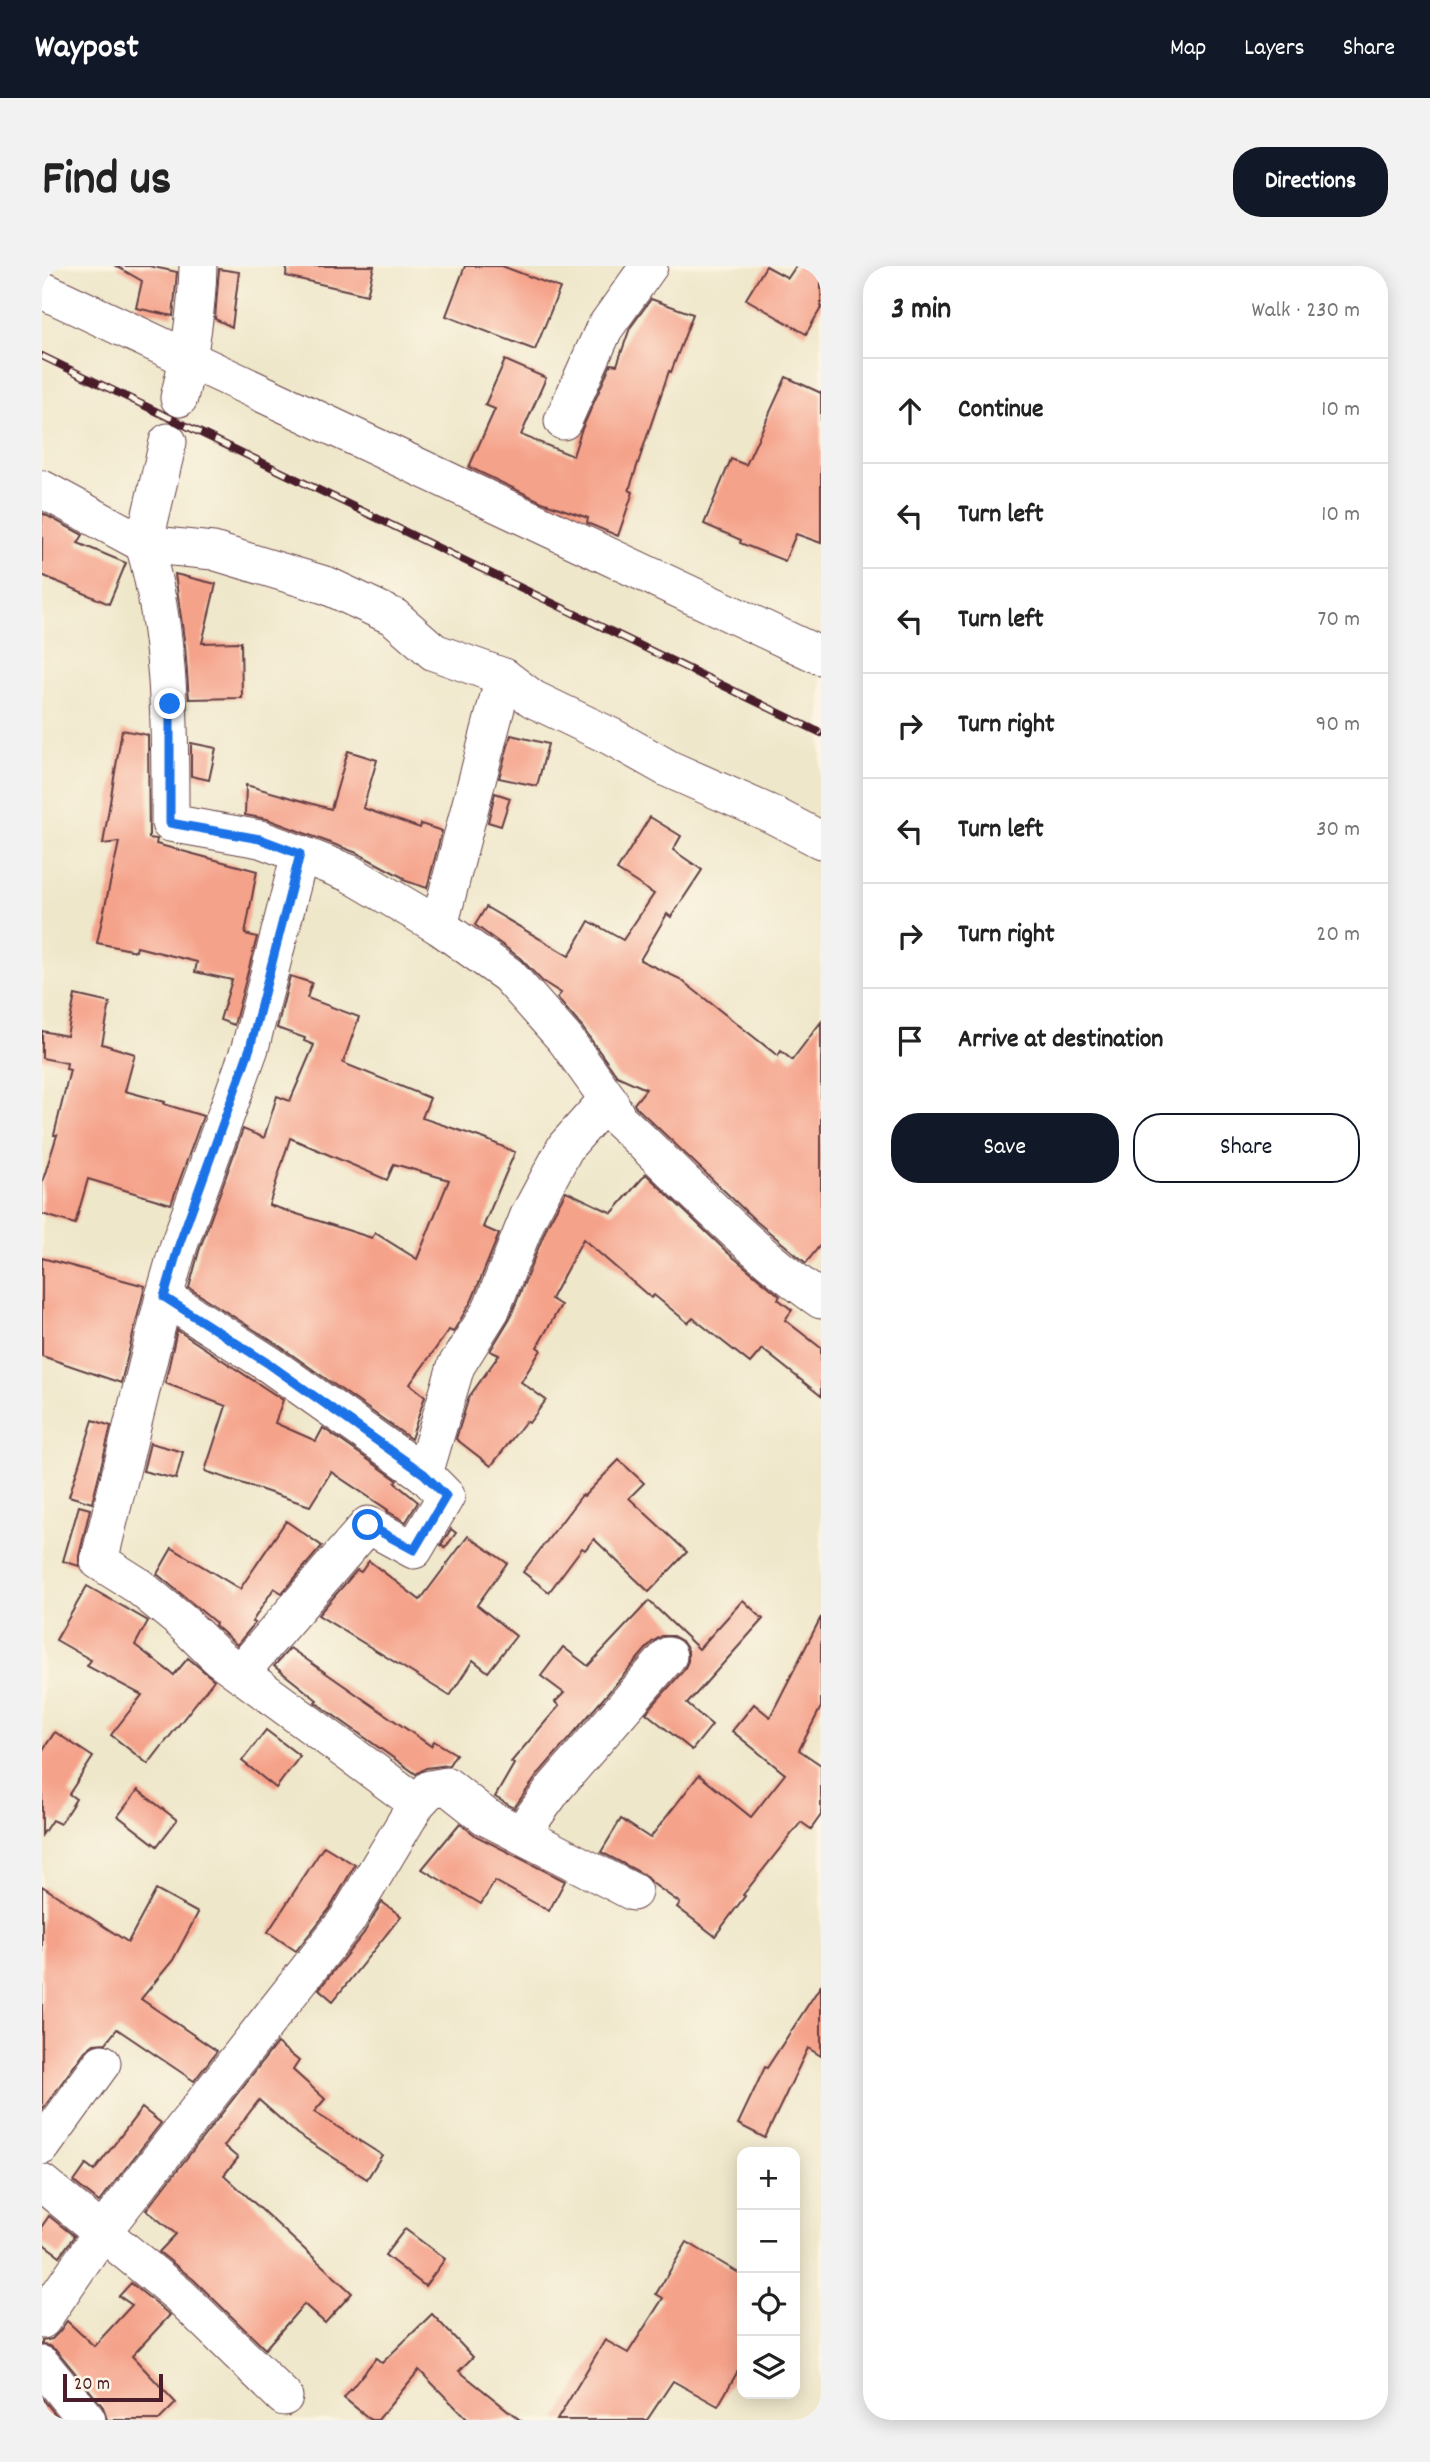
<!DOCTYPE html>
<html lang="en">
<head>
<meta charset="utf-8">
<style>
	body { margin:0; font-family:Dekko,sans-serif; background:#f2f2f2; color:#222 }
	.controls { position:absolute; right:21px; bottom:21px; display:grid; overflow:hidden; border-radius:14px; box-shadow:0 4px 18px #0003 }
	.controls button { width:63px; height:63px; display:grid; place-items:center; padding:0; border:0; border-bottom:2px solid #e0e0e0; background:#fff; color:#222; font:35px sans-serif }
	.scale { position:absolute; left:21px; bottom:18px; width:100px; box-sizing:border-box; padding-left:7px; border:4px solid #4a1f2b; border-top:0; font-size:19px; line-height:24px; white-space:nowrap; color:#4a1f2b; -webkit-text-stroke:5px #fcf5e5; paint-order:stroke }
	.stop { position:absolute; width:21px; height:21px; margin:-16px; border:5px solid #1a73e8; border-radius:50%; background:#fff }
	.stop.end { background:#1a73e8; border-color:#fff; box-shadow:0 2px 7px #0008 }
	.list { margin:0; padding:0; list-style:none }
	h2 { display:flex; justify-content:space-between; align-items:center; height:91px; margin:0; padding:0 28px; font-size:30px }
	h2 small { font-size:23px; font-weight:400; color:#767676 }
	.list li { display:grid; grid-template-columns:46px 1fr auto; gap:21px; align-items:center; box-sizing:border-box; height:105px; padding:0 28px; border-top:2px solid #e0e0e0 }
	.list b { display:block; font-size:26px; white-space:nowrap }
	.list em { font-size:23px; font-style:normal; color:#767676 }
	.actions { display:flex; gap:14px; padding:21px 28px }
	.actions a { flex:1; padding:16px 0; border:2px solid #111827; border-radius:28px; text-align:center; font-size:24px; color:#111827 }
	.actions .main { background:#111827; color:#fff }
	.icon { flex:none; width:38px; height:38px; fill:none; stroke:currentColor; stroke-width:2; stroke-linecap:round; stroke-linejoin:round }
	.map { position:relative; flex:none; width:779px; height:2154px; overflow:hidden; border-radius:28px }
	header { display:flex; align-items:center; gap:42px; box-sizing:border-box; height:98px; padding:0 35px; background:#111827; color:#fff }
	header strong { font-size:33px }
	nav { display:flex; gap:38px; margin-inline-start:auto; font-size:24px }
	.intro { display:flex; align-items:center; justify-content:space-between; box-sizing:border-box; height:168px; padding:0 42px }
	h1 { margin:0; font-size:49px }
	.button { padding:18px 32px; border-radius:28px; background:#111827; color:#fff; font-size:24px; font-weight:700 }
	main { display:flex; gap:42px; padding:0 42px }
	aside { flex:1; background:#fff; border-radius:28px; box-shadow:0 4px 18px #0003 }
	.map>svg:first-child { display:block }
	.building { fill:#f5a28a; fill-rule:evenodd }
	.lines { fill:none; stroke-linecap:round; stroke-linejoin:round }
	.street-casing { stroke:#633d43; stroke-width:39 }
	.street { stroke:#fff; stroke-width:37 }
	.rail-casing { stroke:#4a1f2b; stroke-width:8 }
	.rail { stroke:#fcf5e5; stroke-width:5; stroke-dasharray:16; stroke-linecap:butt }
	.route { stroke:#1a73e8; stroke-width:9 }
</style>
</head>
<body>
<header>
<strong>Waypost</strong>
<nav><a>Map</a><a>Layers</a><a>Share</a></nav>
</header>
<div class="intro"><h1>Find us</h1><a class="button">Directions</a></div>
<main>
<div class="map">
<svg width="779" height="2154" viewBox="0 0 779 2154">
	<rect width="100%" height="100%" fill="#fcf5e5"/>
	<filter id="ink" filterUnits="userSpaceOnUse"><feTurbulence type="fractalNoise" baseFrequency=".0143" numOctaves="2"/><feDisplacementMap in="SourceGraphic" scale="14" xChannelSelector="R" yChannelSelector="G"/><feConvolveMatrix kernelMatrix="1 2 1 2 8 2 1 2 1" color-interpolation-filters="sRGB"/></filter>
	<filter id="wash" filterUnits="userSpaceOnUse"><feTurbulence type="fractalNoise" baseFrequency=".00686" numOctaves="4" result="noise"/><feDisplacementMap in="SourceGraphic" scale="28" xChannelSelector="R" yChannelSelector="G"/><feGaussianBlur stdDeviation="1.57" result="paint"/><feColorMatrix in="noise" values="0 0 0 0 0 0 0 0 0 0 0 0 0 0 0 0 0 1.4 0 .05"/><feComposite in="paint" operator="in"/></filter>
	<g filter="url(#wash)">
		<rect width="100%" height="100%" fill="#efe7ca"/>
		<g id="blocks">
			<!-- building -->
			<g class="building">
				<path d="M74,0H107L135,6L131,50L94,42L100,15Z"/>
				<path d="M245,0H332L325,29L244,10Z"/>
				<path d="M423,0H460L518,22L493,84L404,50Z"/>
				<path d="M724,0L746,12L754,0H779V42L764,68L704,33Z"/>
				<path d="M177,3L197,6L190,61L173,53Z"/>
				<path d="M609,33L651,48L629,106L627,105L587,224L591,226L576,270L545,257L546,252L500,236L427,201L453,143L443,139L463,94L504,112L479,169L531,190L539,165L569,98L575,99L588,62Z"/>
				<path d="M744,111L779,127V277L754,268L743,295L698,277L699,274L662,258L689,193L704,199Z"/>
				<path d="M0,247L41,269L36,277L84,297L67,338L0,309Z"/>
				<path d="M133,308L174,318L160,377L199,376L200,432L147,433L143,380Z"/>
				<path d="M80,464L106,469L107,572L115,573L114,578L215,605L203,668L215,671L192,759L178,754L190,714L153,706L155,696L95,681L94,685L55,677L77,576L61,578Z"/>
				<path d="M469,469L506,478L495,520L457,512Z"/>
				<path d="M149,477L174,482L167,514L149,510Z"/>
				<path d="M306,485L335,494L321,542L378,562L379,558L400,565L385,622L361,614L362,612L315,587L225,553L203,549L204,519L289,543Z"/>
				<path d="M453,527L468,532L459,560L446,556Z"/>
				<path d="M608,551L639,570L631,584L660,604L629,651L625,648L598,694L638,713L736,790L739,785L750,794L779,756V978L764,997L714,955L593,840L592,838L604,823L575,810L540,761L515,732L519,727L500,715L478,692L433,659L444,641L527,690L547,655L581,674L612,628L575,604Z"/>
				<path d="M248,710L270,717L265,732L317,751L301,797L388,832L380,852L443,873L473,886L441,961L457,968L430,1034L411,1066L407,1064L368,1118L383,1130L369,1173L239,1081L147,1022L157,985L201,863L222,872L235,830L248,835L272,779L262,775L263,772L235,762ZM248,872L345,914L352,898L407,914L375,993L333,967L330,972L227,939Z"/>
				<path d="M33,729L68,737L60,778L93,788L83,825L123,836L122,838L161,850L129,938L46,913L33,958L0,948V917L15,869H12L28,804L24,803L25,797L0,792V765L25,770Z"/>
				<path d="M604,908L685,986L738,1030L736,1033L750,1044L743,1054L779,1082V1130L720,1083L708,1097L651,1052L646,1057L612,1029L609,1032L541,973L509,1033L519,1039L495,1081L499,1084L479,1116L504,1134L487,1157L484,1155L449,1200L414,1173L427,1131L457,1089L448,1085L468,1052L506,958L524,925L570,947Z"/>
				<path d="M0,992L103,1020L79,1117L0,1090Z"/>
				<path d="M135,1064L241,1134L233,1157L274,1175L281,1162L355,1214L353,1217L376,1236L364,1256L345,1245L346,1244L289,1206L268,1240L163,1205L184,1140L123,1117Z"/>
				<path d="M51,1154L69,1160L50,1237L27,1230Z"/>
				<path d="M108,1177L141,1186L134,1213L101,1205Z"/>
				<path d="M577,1194L602,1217L587,1232L645,1286L607,1326L552,1273L543,1284L540,1282L507,1326L481,1306L540,1229L542,1230Z"/>
				<path d="M37,1240L48,1243L37,1290V1300L21,1295Z"/>
				<path d="M244,1255L280,1280L240,1327L232,1322L210,1356L213,1357L195,1379L173,1359L174,1357L115,1308L130,1282L198,1323Z"/>
				<path d="M409,1263L414,1267L403,1282L399,1279Z"/>
				<path d="M426,1270L465,1297L435,1339L474,1370L446,1406L431,1394L408,1430L276,1349L315,1304L319,1306L327,1295L378,1334Z"/>
				<path d="M45,1320L106,1355L93,1379L132,1409L146,1392L172,1414L106,1498L69,1469L100,1429L45,1400L49,1394L14,1374Z"/>
				<path d="M701,1334L721,1353L645,1438L670,1459L650,1484L604,1447L642,1404L646,1395V1384L640,1375L631,1370H620L610,1376L497,1507L472,1542L453,1531L472,1498L469,1496L517,1440L513,1436L522,1427L499,1410L521,1381L546,1400L607,1335L657,1383Z"/>
				<path d="M779,1351V1441L757,1484L779,1499V1549L769,1563L759,1556L701,1629L703,1630L673,1670L635,1641L638,1637L610,1617L601,1608L559,1586L579,1553L608,1572L657,1509L709,1551L743,1508L690,1465L712,1438L728,1451Z"/>
				<path d="M248,1382L389,1480L392,1475L414,1488L407,1499L384,1502L374,1508L273,1436L275,1434L232,1400Z"/>
				<path d="M224,1464L258,1490L234,1522L200,1495Z"/>
				<path d="M13,1466L51,1491L27,1528L34,1533L18,1558L10,1554L0,1569V1485Z"/>
				<path d="M96,1524L135,1554L115,1580L76,1550Z"/>
				<path d="M418,1557L434,1570L523,1615L507,1645L453,1615L439,1638L380,1603Z"/>
				<path d="M282,1580L313,1599L288,1642L254,1685L226,1666Z"/>
				<path d="M0,1620L86,1676L114,1624L156,1647L131,1694L99,1733L175,1785L152,1815L75,1763L64,1777L52,1778L43,1785L0,1844Z"/>
				<path d="M340,1636L359,1650L291,1735L277,1723L322,1667Z"/>
				<path d="M779,1719V1790L766,1782L723,1872L696,1858L723,1801L725,1802Z"/>
				<path d="M235,1777L257,1795L251,1804L283,1833L272,1846L340,1889L325,1913L255,1868L217,1834L182,1880L196,1892L182,1909L310,2027L283,2057L262,2038L223,2083L152,2014L117,1986L134,1968L104,1944Z"/>
				<path d="M100,1842L119,1857L57,1936L32,1916L44,1899L52,1905Z"/>
				<path d="M7,1950L32,1970L18,1990L0,1977V1960Z"/>
				<path d="M363,1963L403,1993L383,2020L343,1989Z"/>
				<path d="M645,1976L700,2009V2098L676,2140L631,2115L605,2154H515L563,2074L586,2087L621,2032L614,2028Z"/>
				<path d="M89,2017L128,2049L90,2090L134,2137L117,2154H65L61,2141L16,2086L8,2080L0,2079V2075L10,2073L17,2066L25,2055L52,2080L90,2039L77,2030Z"/>
				<path d="M390,2048L431,2091L417,2105L478,2154H426L377,2104L336,2154H329L302,2132L334,2092L340,2097Z"/>
				<path d="M0,2132L18,2154H0Z"/>
			</g>
		</g>
	</g>
	<g filter="url(#ink)">
		<use href="#blocks" fill-opacity="0" stroke="#633d43" stroke-width="2"/>
		<g class="lines">
			<!-- street casing -->
			<g class="street-casing">
				<g id="street">
					<path d="M0,24L779,390"/>
					<path d="M137,132C148,88 155,45 156,0"/>
					<path d="M521,155L562,63L607,0"/>
					<path d="M0,223L102,278L126,176"/>
					<path d="M779,574L731,549L627,503L570,471L491,433L462,411L392,386L352,351L286,320L171,285L102,278C129,371 128,462 128,557L218,573L258,588L307,607L397,660L466,709L523,773L566,833L576,853C642,914 705,983 779,1034"/>
					<path d="M258,588L208,782L137,979L122,1031L57,1295L95,1319L139,1355L176,1391L375,1537"/>
					<path d="M397,660L462,411"/>
					<path d="M122,1031L227,1098L382,1208"/>
					<path d="M199,1406L326,1259L372,1284L404,1230L382,1208L414,1100L449,1044L487,949L524,880L566,833"/>
					<path d="M479,1568L513,1521L626,1390"/>
					<path d="M0,1880L60,1797"/>
					<path d="M0,1917L137,2029L242,2131"/>
					<path d="M0,2054L60,1966L305,1654L375,1537L388,1523L405,1520L444,1551L591,1626"/>
					<path d="M0,2099L45,2154"/>
				</g>
			</g>
			<!-- street -->
			<use href="#street" class="street"/>
			<!-- rail casing -->
			<g class="rail-casing">
				<path id="rail" d="M0,90L779,467"/>
			</g>
			<!-- rail -->
			<use href="#rail" class="rail"/>
		</g>
	</g>
	<g class="lines" filter="url(#ink)">
		<!-- route -->
		<path class="route" d="M128,438V557L218,573L258,588L208,782L137,979L122,1031L227,1098L382,1208L404,1230L372,1284L326,1259"/>
	</g>
</svg>
<div class="controls">
<button>+</button>
<button>−</button>
<button><svg class="icon" aria-label="locate" viewBox="0 0 24 24"><circle cx="12" cy="12" r="6"/><path d="M12 2v4M12 18v4M2 12h4M18 12h4"/></svg></button>
<button><svg class="icon" aria-label="layers" viewBox="0 0 24 24"><path d="M12 4l9 5-9 5-9-5zM3 14l9 5 9-5"/></svg></button>
</div>
<div class="scale">20 m</div>
<div class="stop" style="left:326px;top:1259px"></div>
<div class="stop end" style="left:128px;top:438px"></div>
</div>
<aside>
<h2>3 min<small>Walk · 230 m</small></h2>
<ul class="list">
<li><svg class="icon" aria-label="ahead" viewBox="0 0 24 24"><path d="M12 20V5M6 11l6-6 6 6"/></svg><div><b>Continue</b></div><em>10 m</em></li>
<li><svg class="icon" aria-label="left" viewBox="0 0 24 24"><path d="M17 20v-9H6M10 6l-5 5 5 5"/></svg><div><b>Turn left</b></div><em>10 m</em></li>
<li><svg class="icon" aria-label="left" viewBox="0 0 24 24"><path d="M17 20v-9H6M10 6l-5 5 5 5"/></svg><div><b>Turn left</b></div><em>70 m</em></li>
<li><svg class="icon" aria-label="right" viewBox="0 0 24 24"><path d="M7 20v-9h11M14 6l5 5-5 5"/></svg><div><b>Turn right</b></div><em>90 m</em></li>
<li><svg class="icon" aria-label="left" viewBox="0 0 24 24"><path d="M17 20v-9H6M10 6l-5 5 5 5"/></svg><div><b>Turn left</b></div><em>30 m</em></li>
<li><svg class="icon" aria-label="right" viewBox="0 0 24 24"><path d="M7 20v-9h11M14 6l5 5-5 5"/></svg><div><b>Turn right</b></div><em>20 m</em></li>
<li><svg class="icon" aria-label="arrive" viewBox="0 0 24 24"><path d="M6 21V4h12l-3 4 3 4H6"/></svg><div><b>Arrive at destination</b></div></li>
</ul>
<div class="actions"><a class="main">Save</a><a>Share</a></div>
</aside>
</main>
</body>
</html>
